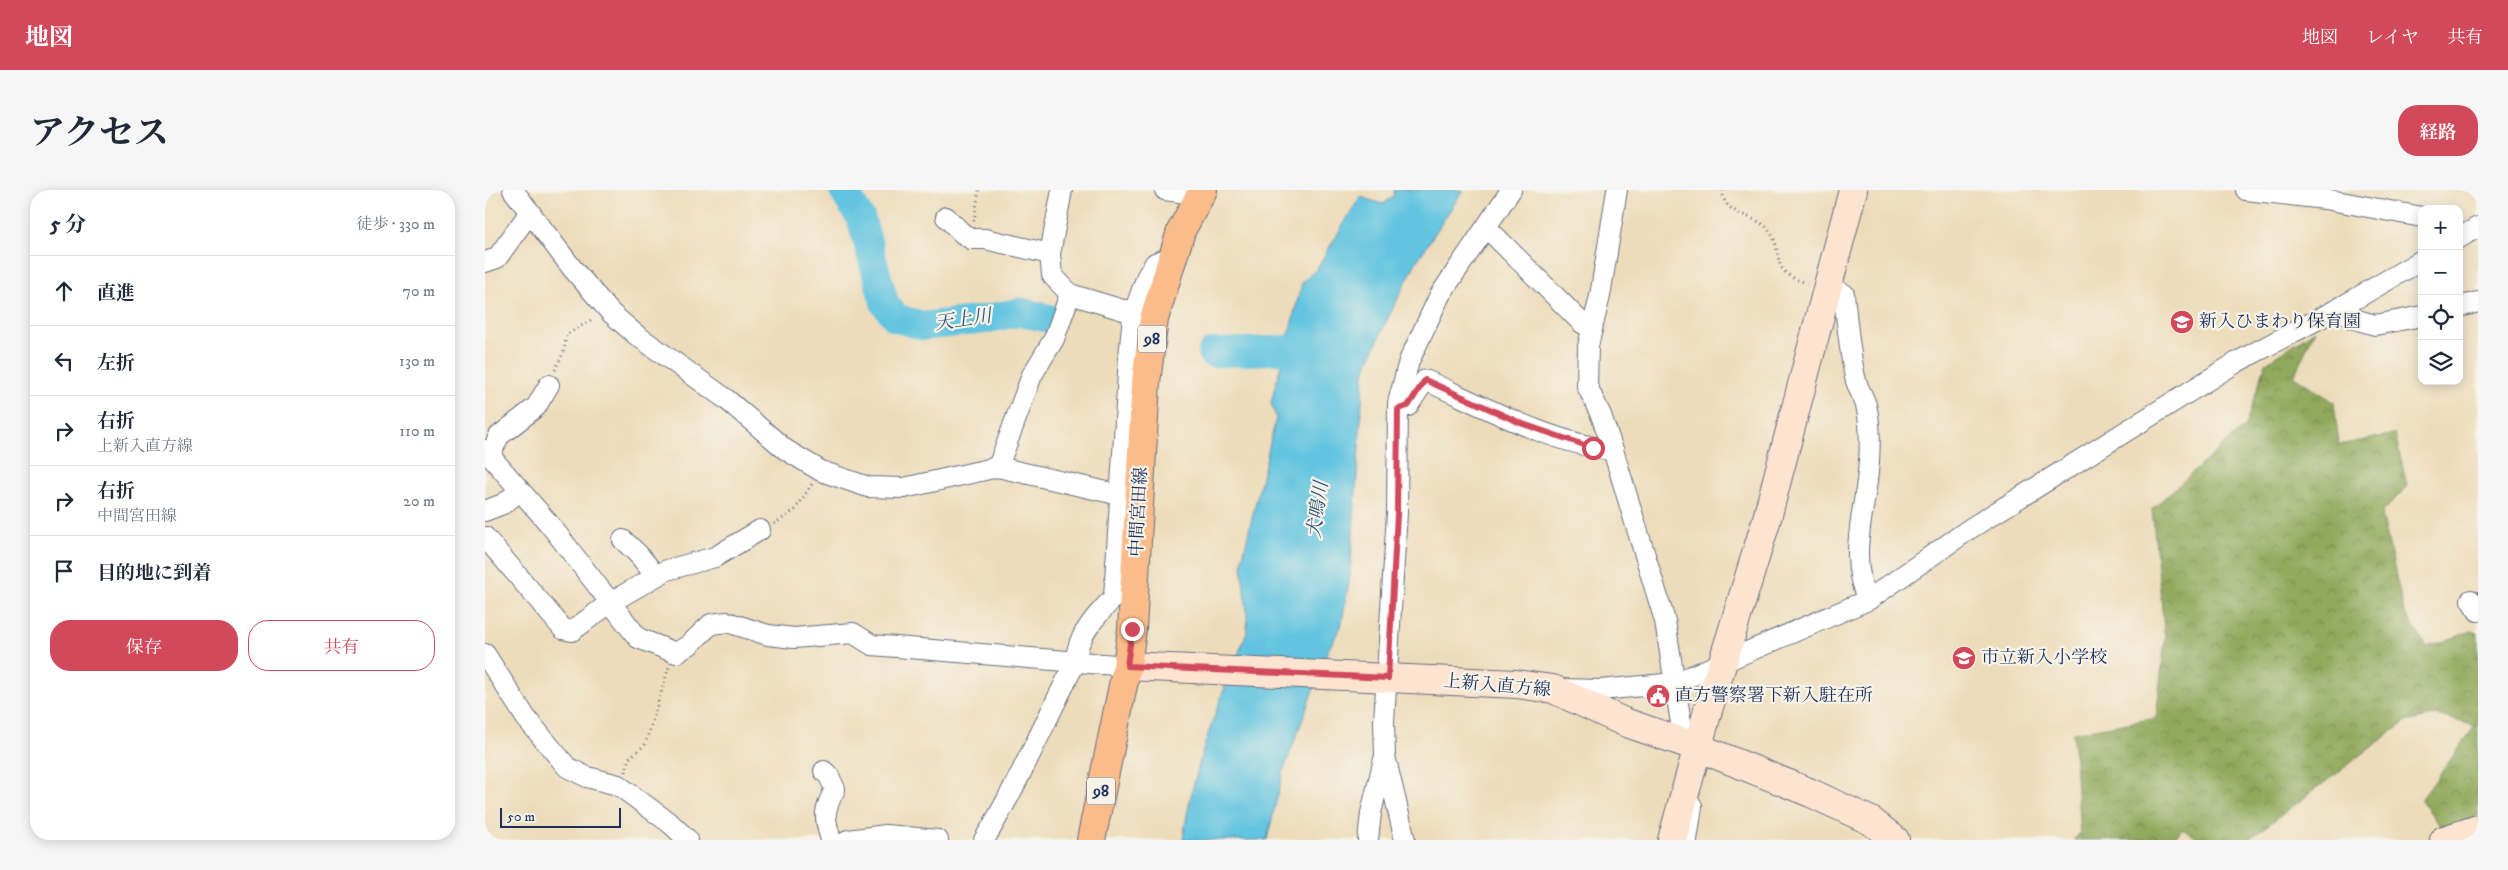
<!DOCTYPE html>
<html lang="ja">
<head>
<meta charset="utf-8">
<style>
	body { margin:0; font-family:"IM FELL DW Pica","Noto Serif JP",serif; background:#f6f6f7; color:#1f2937 }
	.controls { position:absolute; right:15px; top:15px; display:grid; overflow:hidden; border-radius:10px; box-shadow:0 2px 12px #0003 }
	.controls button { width:45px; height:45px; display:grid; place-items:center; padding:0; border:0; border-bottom:1px solid #e0e1e3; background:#fff; color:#1f2937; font:25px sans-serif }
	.scale { position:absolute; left:15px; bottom:12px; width:121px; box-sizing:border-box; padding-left:5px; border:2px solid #1b2f5e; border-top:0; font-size:14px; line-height:18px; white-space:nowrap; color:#1b2f5e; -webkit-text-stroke:4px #f7f3e8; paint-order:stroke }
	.stop { position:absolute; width:15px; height:15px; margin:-11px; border:4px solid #d1495b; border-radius:50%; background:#fff }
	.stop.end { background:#d1495b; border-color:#fff; box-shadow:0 1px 5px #0008 }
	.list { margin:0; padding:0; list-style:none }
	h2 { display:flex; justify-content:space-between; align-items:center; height:65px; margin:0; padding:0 20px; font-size:21px }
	h2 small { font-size:16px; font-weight:400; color:#747a83 }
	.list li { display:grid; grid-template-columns:32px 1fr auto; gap:15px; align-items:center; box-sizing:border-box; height:70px; padding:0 20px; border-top:1px solid #e0e1e3 }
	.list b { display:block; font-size:19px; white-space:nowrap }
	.list p { margin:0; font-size:16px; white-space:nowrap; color:#747a83 }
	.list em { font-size:16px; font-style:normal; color:#747a83 }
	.actions { display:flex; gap:10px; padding:15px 20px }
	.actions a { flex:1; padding:11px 0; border:1px solid #d1495b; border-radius:20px; text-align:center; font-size:18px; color:#d1495b }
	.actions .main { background:#d1495b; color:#fff }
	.icon { flex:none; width:28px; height:28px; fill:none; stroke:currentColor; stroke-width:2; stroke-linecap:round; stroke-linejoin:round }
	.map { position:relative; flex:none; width:1993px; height:650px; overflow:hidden; border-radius:20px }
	header { display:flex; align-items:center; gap:30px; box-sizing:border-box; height:70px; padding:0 25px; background:#d1495b; color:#fff }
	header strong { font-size:24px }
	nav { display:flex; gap:28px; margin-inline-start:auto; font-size:18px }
	.intro { display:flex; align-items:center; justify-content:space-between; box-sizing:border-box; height:120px; padding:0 30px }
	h1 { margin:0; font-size:35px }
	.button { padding:12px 22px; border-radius:20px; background:#d1495b; color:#fff; font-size:18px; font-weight:700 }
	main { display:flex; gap:30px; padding:0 30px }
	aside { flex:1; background:#fff; border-radius:20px; box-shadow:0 2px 12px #0003 }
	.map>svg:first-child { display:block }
	.forest { fill:url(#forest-crowns); stroke:#566c5c }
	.water { fill:#62c4e0; stroke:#3e7a9f }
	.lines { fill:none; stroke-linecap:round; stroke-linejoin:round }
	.river { stroke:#62c4e0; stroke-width:29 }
	.street-casing { stroke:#646c7e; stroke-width:22 }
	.secondary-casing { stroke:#646c7e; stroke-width:30 }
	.primary-casing { stroke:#646c7e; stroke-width:30 }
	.path { stroke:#646c7e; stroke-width:3; stroke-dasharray:1 4; stroke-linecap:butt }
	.street { stroke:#fff; stroke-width:20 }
	.secondary { stroke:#fde4d1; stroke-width:28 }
	.primary { stroke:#fabc8b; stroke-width:28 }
	.route { stroke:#d1495b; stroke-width:6 }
	.labels { text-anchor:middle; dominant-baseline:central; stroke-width:4.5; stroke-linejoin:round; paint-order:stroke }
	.shield { fill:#f7f3e8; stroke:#5d6a87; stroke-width:1 }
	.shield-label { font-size:16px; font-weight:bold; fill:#1b2f5e }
	.poi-label { font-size:18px; fill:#1b2f5e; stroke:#f7f3e8; text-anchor:start }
	.street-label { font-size:18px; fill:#1b2f5e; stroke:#f7f3e8 }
	.water-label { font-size:19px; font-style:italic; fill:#2d547e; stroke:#f7f3e8 }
</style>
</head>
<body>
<header>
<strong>地図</strong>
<nav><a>地図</a><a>レイヤ</a><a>共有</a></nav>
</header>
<div class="intro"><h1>アクセス</h1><a class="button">経路</a></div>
<main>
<aside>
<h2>5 分<small>徒歩 · 330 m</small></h2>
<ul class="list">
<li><svg class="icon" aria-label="ahead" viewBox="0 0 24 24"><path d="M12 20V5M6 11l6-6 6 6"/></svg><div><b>直進</b></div><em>70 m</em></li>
<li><svg class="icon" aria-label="left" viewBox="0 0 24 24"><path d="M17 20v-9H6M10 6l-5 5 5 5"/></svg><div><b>左折</b></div><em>130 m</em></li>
<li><svg class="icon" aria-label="right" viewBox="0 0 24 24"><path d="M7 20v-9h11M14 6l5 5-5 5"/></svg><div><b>右折</b><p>上新入直方線</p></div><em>110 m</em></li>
<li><svg class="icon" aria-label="right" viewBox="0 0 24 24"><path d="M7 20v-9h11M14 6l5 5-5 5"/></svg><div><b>右折</b><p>中間宮田線</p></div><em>20 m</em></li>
<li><svg class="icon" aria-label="arrive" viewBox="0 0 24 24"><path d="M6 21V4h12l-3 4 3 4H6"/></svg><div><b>目的地に到着</b></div></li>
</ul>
<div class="actions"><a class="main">保存</a><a>共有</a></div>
</aside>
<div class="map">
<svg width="1993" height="650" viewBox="0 0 1993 650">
	<defs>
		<pattern id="forest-crowns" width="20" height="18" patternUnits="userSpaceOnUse" patternTransform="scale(1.25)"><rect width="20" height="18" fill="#90a95b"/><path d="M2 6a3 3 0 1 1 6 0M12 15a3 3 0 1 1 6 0" fill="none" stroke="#758a4e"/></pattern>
	</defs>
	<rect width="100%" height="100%" fill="#f7f3e8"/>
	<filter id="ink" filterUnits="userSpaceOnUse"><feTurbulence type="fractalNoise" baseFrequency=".02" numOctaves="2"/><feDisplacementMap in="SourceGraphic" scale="10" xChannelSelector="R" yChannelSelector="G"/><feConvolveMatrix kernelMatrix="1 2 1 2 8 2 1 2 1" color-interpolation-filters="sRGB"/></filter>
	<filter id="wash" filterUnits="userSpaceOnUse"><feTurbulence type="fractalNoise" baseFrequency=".0096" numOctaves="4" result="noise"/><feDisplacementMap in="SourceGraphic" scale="20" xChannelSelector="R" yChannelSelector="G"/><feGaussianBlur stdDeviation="1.12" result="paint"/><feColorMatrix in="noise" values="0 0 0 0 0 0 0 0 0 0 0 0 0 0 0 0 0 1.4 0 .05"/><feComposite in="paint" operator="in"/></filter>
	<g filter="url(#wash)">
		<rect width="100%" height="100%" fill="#eddcba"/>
		<!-- forest -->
		<path class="forest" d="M1830,140L1809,186L1849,212L1854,255L1910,244L1922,296L1897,323L1919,422L1942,457L1987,441L1993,443V627L1958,640L1936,610L1990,536L1952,525L1920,532L1763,650H1716L1697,639L1688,650H1588L1595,643L1588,543L1671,528L1680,449L1667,319L1760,236L1781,173Z"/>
		<!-- water -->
		<path class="water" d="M909,0H978L930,74L897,140L879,183L865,387L856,437L843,460L798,582L782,650H698C708,577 734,510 762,442C764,418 757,394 757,370L791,228L786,213L817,93L832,78L875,7L898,14L909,6Z"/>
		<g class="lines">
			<!-- river -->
			<g class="river">
				<path d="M358,0L376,29L400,114L411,128L439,136L496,130L535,122L566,129"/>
				<path d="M727,163L840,158"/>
			</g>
		</g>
	</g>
	<g filter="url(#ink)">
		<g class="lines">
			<!-- street casing -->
			<g class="street-casing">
				<g id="street">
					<path d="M28,0L87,78L126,123L150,144L241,209L301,260L336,281L383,297L419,298L513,277L635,305"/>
					<path d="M680,0L716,5"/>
					<path d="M1132,0L1115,106L1103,156L1102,196L1116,225L1128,260L1180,431L1199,552"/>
					<path d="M1761,0L1840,9L1937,27"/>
					<path d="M461,27L477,43L486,49H500L565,64"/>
					<path d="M1002,38L1097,133L1107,139"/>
					<path d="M1974,48L1993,37"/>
					<path d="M0,72L12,68L45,22"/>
					<path d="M1343,97L1359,104C1362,132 1364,159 1370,187C1372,197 1378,206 1381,215C1387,239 1385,267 1382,291C1377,331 1364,372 1383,410"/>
					<path d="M585,104L638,120H650"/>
					<path d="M1858,116L1866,128L1890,135L1937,126"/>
					<path d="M1974,117L1993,112"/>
					<path d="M913,219L923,216L940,190C996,215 1067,254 1128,260"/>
					<path d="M0,260L66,336L153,448L191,463L204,455L226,434L242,432L283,445L309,448L368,443L387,455L642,476"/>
					<path d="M5,266L14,246L51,217L64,195"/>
					<path d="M513,277L547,185L569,149L585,104L567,85L565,64L577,0"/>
					<path d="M0,321L18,314L35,301"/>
					<path d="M0,347L78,439L87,441L126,412L182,380L230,367L275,340"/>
					<path d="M138,350L153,364L171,386"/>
					<path d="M1986,410L1993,421"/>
					<path d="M0,464L41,528L82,577L102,587L133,595L186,634L203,650"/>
					<path d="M1075,499L1115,500L1190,493L1383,410L1486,338L1752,172L1858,116L1937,70"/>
					<path d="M339,581L344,586L350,599C338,622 339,626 346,650"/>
					<path d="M363,650L401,645L453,650"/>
					<path d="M499,650C532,596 557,538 586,481C591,472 591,462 595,452C602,435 617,420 629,407L644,167L648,125L662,86L670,73L688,66"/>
					<path d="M883,650L886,623L899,569"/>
					<path d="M920,650L900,566L899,531L912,323L913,213L924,171L955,105L1026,0"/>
					<path d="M1202,650L1207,616"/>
				</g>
			</g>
			<!-- secondary casing -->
			<g class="secondary-casing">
				<g id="secondary">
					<path d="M642,476L1031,494L1068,499L1139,532L1212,557L1326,603L1386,631L1410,650"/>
					<path d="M1187,650L1223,520L1281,332L1368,0"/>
					<path d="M1959,650L1993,639"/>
				</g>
			</g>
			<!-- primary casing -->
			<g class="primary-casing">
				<path id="primary" d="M606,650L642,476L647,439L661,192L669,129L696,41L718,0"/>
			</g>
			<!-- path -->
			<g class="path">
				<path d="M1238,0C1236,25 1269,24 1282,38C1302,60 1280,82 1322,93"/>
				<path d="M489,31L494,0"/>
				<path d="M70,180L79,161L81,145L108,129"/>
				<path d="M289,334L310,320L327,294"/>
				<path d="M141,582L144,568L160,555L184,477"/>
			</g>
			<!-- street -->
			<use href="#street" class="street"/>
			<!-- secondary -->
			<use href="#secondary" class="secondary"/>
			<!-- primary -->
			<use href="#primary" class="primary"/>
		</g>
	</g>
	<g class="lines" filter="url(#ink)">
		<!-- route -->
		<path class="route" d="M647,439L642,476L903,488L912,324L913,219L923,216L940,190L1038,234L1108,258"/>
	</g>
	<!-- icons -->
	<defs>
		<g id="school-disc" transform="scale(1.25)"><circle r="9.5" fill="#d1495b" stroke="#f7f3e8"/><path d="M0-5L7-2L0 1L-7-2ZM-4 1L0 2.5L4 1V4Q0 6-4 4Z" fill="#fff"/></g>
		<g id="civic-disc" transform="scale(1.25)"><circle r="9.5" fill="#d1495b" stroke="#f7f3e8"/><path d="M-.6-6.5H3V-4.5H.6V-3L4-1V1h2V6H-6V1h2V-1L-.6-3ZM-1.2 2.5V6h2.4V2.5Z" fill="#fff"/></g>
	</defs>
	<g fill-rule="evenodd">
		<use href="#school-disc" x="1697" y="132"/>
		<use href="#school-disc" x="1479" y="468"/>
		<use href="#civic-disc" x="1173" y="506"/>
	</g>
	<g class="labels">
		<!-- shield labels -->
		<g class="shield">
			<rect x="653" y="135.5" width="28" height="27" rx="4"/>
			<rect x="602" y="587.5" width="28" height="27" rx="4"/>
		</g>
		<g class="shield-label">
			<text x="667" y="149">98</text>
			<text x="616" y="601">98</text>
		</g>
		<!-- poi labels -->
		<g class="poi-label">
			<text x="1714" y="132">新入ひまわり保育園</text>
			<text x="1496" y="468">市立新入小学校</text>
			<text x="1190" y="506">直方警察署下新入駐在所</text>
		</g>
		<!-- street labels -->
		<g class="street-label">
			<text transform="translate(654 322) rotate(-87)">中間宮田線</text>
			<text transform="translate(1012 496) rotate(5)">上新入直方線</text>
		</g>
		<!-- water labels -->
		<g class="water-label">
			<text transform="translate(478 130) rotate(-8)">天上川</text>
			<text transform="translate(833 320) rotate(-82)">犬鳴川</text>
		</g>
	</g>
</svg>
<div class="controls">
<button>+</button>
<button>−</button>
<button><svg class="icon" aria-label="locate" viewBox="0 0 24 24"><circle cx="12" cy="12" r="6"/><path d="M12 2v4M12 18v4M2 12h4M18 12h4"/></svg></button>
<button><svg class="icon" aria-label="layers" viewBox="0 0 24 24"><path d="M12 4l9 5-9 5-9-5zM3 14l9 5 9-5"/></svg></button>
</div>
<div class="scale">50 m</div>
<div class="stop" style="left:1108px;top:258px"></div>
<div class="stop end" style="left:647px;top:439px"></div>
</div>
</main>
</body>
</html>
